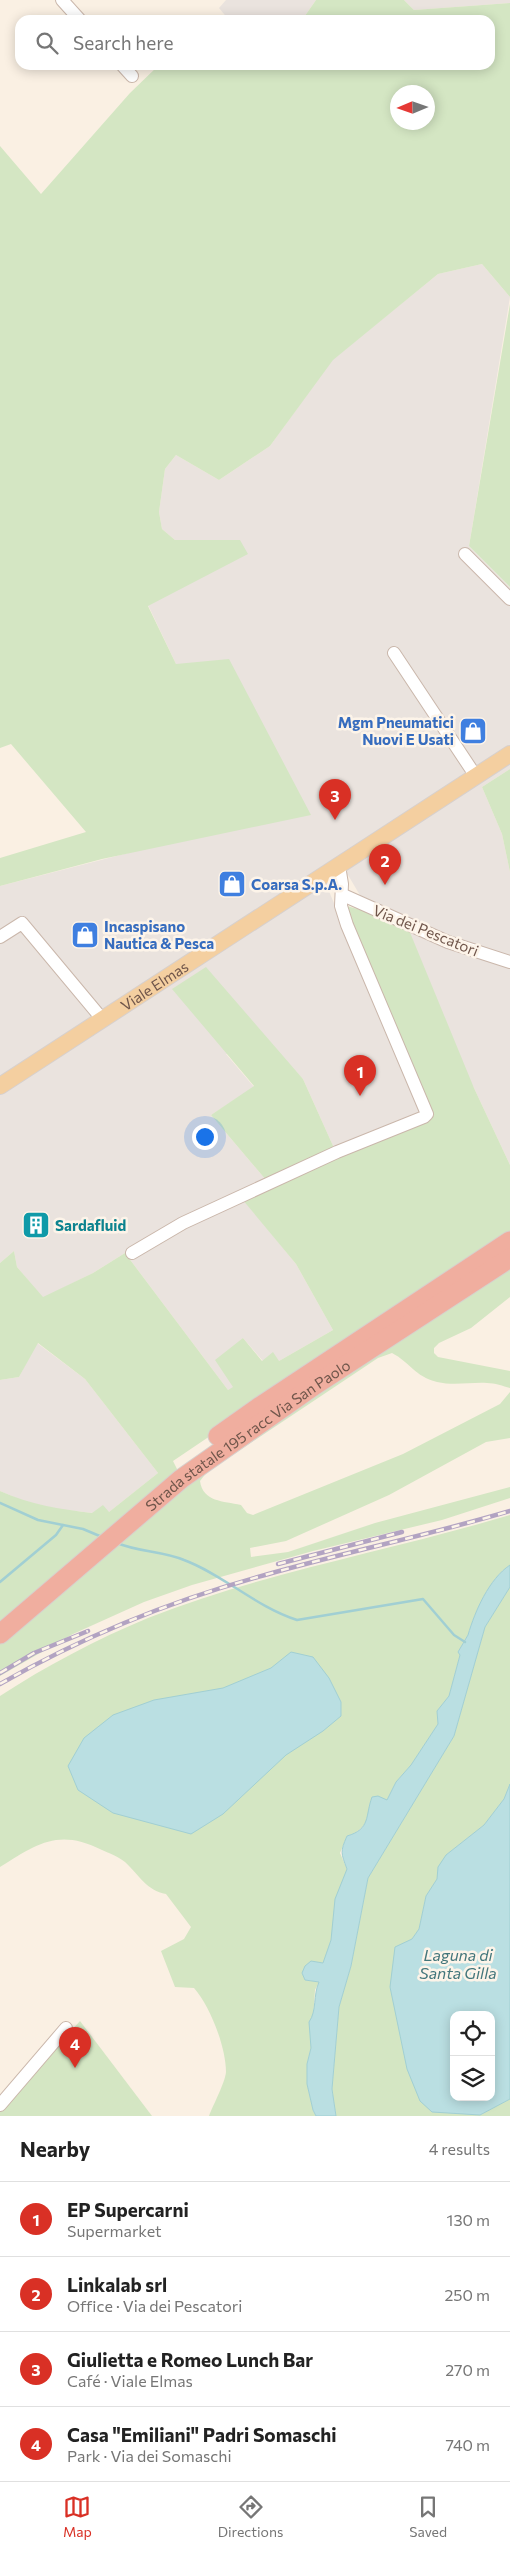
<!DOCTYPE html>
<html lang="en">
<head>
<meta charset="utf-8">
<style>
	body { margin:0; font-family:Commissioner,sans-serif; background:#f6f6f6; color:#222 }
	.controls { position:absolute; right:15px; bottom:15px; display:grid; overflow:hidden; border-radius:10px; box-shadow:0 2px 12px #0003 }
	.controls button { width:45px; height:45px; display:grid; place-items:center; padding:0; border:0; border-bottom:1px solid #e0e0e0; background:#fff; color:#222; font:25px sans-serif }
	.compass { position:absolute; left:390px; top:85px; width:45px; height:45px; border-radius:50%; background:#fff; box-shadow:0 2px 12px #0003; rotate:268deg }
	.you { position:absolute; left:204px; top:1136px; width:18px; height:18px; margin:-12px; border:4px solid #fff; border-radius:50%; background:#1a73e8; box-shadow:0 0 0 8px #1a73e833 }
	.badge { display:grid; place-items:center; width:32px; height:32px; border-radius:50%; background:#d93025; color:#fff; font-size:16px; font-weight:700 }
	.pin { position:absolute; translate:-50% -41px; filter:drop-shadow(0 1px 2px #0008) }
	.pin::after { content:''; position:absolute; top:26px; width:18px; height:15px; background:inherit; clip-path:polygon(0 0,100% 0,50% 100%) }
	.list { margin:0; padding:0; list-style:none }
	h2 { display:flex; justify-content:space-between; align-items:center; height:65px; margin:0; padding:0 20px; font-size:21px }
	h2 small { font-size:16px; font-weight:400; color:#767676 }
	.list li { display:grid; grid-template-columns:32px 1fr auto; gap:15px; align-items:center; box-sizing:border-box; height:75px; padding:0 20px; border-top:1px solid #e0e0e0 }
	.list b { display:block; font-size:19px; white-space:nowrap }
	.list p { margin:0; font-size:16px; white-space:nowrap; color:#767676 }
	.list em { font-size:16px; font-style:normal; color:#767676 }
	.icon { flex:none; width:28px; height:28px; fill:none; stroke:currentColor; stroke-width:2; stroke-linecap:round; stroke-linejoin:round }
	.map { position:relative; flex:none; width:510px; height:2116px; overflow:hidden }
	.search { position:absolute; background:#fff; box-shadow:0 2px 12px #0003; left:15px; right:15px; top:15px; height:55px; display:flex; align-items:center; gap:12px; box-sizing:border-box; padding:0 18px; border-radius:15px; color:#767676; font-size:19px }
	.sheet { height:365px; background:#fff }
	nav { display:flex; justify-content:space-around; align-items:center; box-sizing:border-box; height:70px; border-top:1px solid #e0e0e0; background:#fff; font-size:14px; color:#767676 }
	nav a { display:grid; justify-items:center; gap:2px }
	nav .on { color:#d93025 }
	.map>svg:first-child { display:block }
	.industrial { fill:#eae3de }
	.green { fill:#d4e6c3; fill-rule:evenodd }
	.water { fill:#badfe2; stroke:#a1cfd3; fill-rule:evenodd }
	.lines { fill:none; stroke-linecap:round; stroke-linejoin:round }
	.stream { stroke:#a1cfd3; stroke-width:2.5 }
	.minor-casing { stroke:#cab7ab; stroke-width:14 }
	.major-casing { stroke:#d7d0cd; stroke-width:18 }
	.highway-casing { stroke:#d7d0cd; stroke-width:21 }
	.minor { stroke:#fff; stroke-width:12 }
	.major { stroke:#f4cfa0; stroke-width:16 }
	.highway { stroke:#f0ae9f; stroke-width:19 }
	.rail-casing { stroke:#b2a3c2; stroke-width:4.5 }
	.rail { stroke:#fdf4e9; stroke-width:2.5; stroke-dasharray:8; stroke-linecap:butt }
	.labels { text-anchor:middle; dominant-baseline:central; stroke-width:5; stroke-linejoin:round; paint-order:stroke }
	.shop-label { font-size:15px; font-weight:bold; fill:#366cbe; stroke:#fdf4e9; text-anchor:start }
	.street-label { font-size:15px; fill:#70564b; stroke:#fdf4e9 }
	.culture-label { font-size:15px; font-weight:bold; fill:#0d838f; stroke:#fdf4e9; text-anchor:start }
	.water-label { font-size:16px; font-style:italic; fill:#43767b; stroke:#fdf4e9 }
</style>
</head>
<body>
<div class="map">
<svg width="510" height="2116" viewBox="0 0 510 2116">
	<rect width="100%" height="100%" fill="#faf0e3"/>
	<!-- industrial -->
	<g class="industrial">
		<path d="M226,0H316L302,20H229L219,8Z"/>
		<path d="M404,0H510V3L414,10Z"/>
		<path d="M482,264L510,297L469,546L510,587V769L482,787L502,834L510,872V1165L474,1088L348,875L328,889L423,1113L334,1148L303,1079L280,1054H226L254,1087L211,1115L266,1180L243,1199L296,1264L333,1330L279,1361H263L243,1338L233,1388L228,1390L125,1253L93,1273L43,1298L17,1267L14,1251L0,1263V886L132,852L176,664L148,605L240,540H175L162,529L159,512L165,469L176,455L219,480L270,446L332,360L438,274Z"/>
		<path d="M37,1343L85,1379L158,1473L109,1512L93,1513L47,1508L23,1501L0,1491V1380L19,1377Z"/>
	</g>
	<!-- green -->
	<g class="green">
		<path d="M316,0H404L414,10L510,3V297L482,264L438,274L333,360L270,446L219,480L176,455L165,469L159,512L162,529L175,540H240L248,554L148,606L176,664L229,659L311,815L102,859L0,886V858L86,832L11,744L0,748V146L41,194L130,93L159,65H266L269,67L270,65H490V20H302ZM398,92H428V122H398Z"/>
		<path d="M510,304V587L469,546Z"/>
		<path d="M510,769V872L502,834L482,787Z"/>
		<path d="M347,906L371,913L409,930L474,1088L510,1165V1234L173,1461L185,1485L510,1263V1297L471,1328L439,1343L434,1348V1353L438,1357L510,1371V1388C503,1386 495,1383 487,1383C471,1382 454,1386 437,1382C414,1376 411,1363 392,1353L378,1358L207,1472L200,1481C203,1502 223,1501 241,1505L247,1513L253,1515L403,1454L500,1404L510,1392V1438L486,1442L389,1495L286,1541L250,1548L251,1557L288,1552L375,1523L510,1487V1498L442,1520L313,1551L192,1585L144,1602L73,1634L0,1676V1491C31,1505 59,1509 92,1513L103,1505L109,1512L158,1473L85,1379L38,1343L19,1377L0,1380V1263L14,1251L17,1267L43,1297L93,1273L125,1253L228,1390L233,1387L215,1360L243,1338L262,1361L273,1352L279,1361L333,1330L296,1264L242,1199L423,1121Z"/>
		<path d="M206,967L303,1079L334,1148L266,1180L211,1115L254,1086L172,989Z"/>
		<path d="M510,1515V1565C489,1579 475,1611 468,1635L458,1652L460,1655L449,1696L437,1711L438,1724L411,1765L396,1782L387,1800L369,1805C371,1821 361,1832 347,1836L340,1853L347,1869L331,1940L323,1964L302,1973L305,1980L319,1982L315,1990L311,2048L307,2064V2084L313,2110L316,2116H209C213,2105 225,2083 226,2072C226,2047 210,2006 194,1988L175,1987L161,1951L184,1939L191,1927L166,1894C147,1891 139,1875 125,1862C119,1857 109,1853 102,1850C58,1828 37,1844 0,1867V1696C46,1666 97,1639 148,1618C265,1572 390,1551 510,1515Z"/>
		<path d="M510,1587V1784L504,1799L484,1825L446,1855L437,1879L426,1896L419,1929L412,1939L407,2069L480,2115L510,2099V2116H336L332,2089L339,2007L351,1966L368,1878L454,1736L485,1627Z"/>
		<path d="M80,2021L152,2116H0V2110Z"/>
	</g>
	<!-- water -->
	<g class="water">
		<path d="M510,1565V1587L485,1627L454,1736L368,1878L351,1966L339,2007L332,2089L336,2116H316L313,2110L307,2084V2064L311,2048L309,2022C317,2011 313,1995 319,1982L305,1980L302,1973L305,1966L311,1961L323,1963L331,1940L335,1899L347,1869C341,1853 340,1852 347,1836C371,1829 365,1816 372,1797L378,1796L387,1800L396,1782L411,1765L438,1724L437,1711L449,1696L460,1655L458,1652L468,1635C475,1611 489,1579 510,1565Z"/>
		<path d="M291,1652L313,1657L329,1678L341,1702V1716L323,1731L286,1755L223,1814L191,1834L113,1813L78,1790L68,1766L84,1738L113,1715L154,1700L223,1688L271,1668Z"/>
		<path d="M510,1784V2099L480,2115L432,2112L420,2101L407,2069L390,1987L395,1947L412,1939L419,1929L426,1896L437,1879L438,1867L446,1855L484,1825L504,1799ZM454,2015H491V2097H454Z"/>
	</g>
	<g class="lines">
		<!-- stream -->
		<g class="stream">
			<path d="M0,1503L38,1520L83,1529L102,1537"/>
			<path d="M117,1543C138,1552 163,1551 184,1560C224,1575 256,1607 297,1620L423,1599L454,1635L465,1642"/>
			<path d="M0,1582L56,1535L63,1525"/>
		</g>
		<!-- minor casing -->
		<g class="minor-casing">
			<g id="minor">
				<path d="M62,0L80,20"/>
				<path d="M122,65L132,76"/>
				<path d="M465,554L510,599"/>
				<path d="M394,653L475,775"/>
				<path d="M343,895L448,942L510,962"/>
				<path d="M0,937L22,923L103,1020"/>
				<path d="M132,1253L183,1223L337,1152L424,1117L427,1114L347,925L341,906L342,884L339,866"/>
				<path d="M0,2105L66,2028"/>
			</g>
		</g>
		<!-- major casing -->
		<g class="major-casing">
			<g id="major">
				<path id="s1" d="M0,1086L510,754"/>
			</g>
		</g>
		<!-- highway casing -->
		<g class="highway-casing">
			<g id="highway">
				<path d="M218,1436L259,1407L510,1241"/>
				<path id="s2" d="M0,1634L181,1479L315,1385L510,1258"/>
			</g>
		</g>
		<!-- minor -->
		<use href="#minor" class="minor"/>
		<!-- major -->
		<use href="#major" class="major"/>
		<!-- highway -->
		<use href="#highway" class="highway"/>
		<!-- rail casing -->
		<g class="rail-casing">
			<g id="rail">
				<path d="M278,1564L402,1532"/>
				<path d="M0,1673L34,1653L88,1631"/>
				<path d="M0,1684C82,1637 173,1600 265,1575C346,1552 429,1535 510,1511"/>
			</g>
		</g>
		<!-- rail -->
		<use href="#rail" class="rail"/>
	</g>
	<!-- icons -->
	<defs>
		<g id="shop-square" transform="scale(1.4375)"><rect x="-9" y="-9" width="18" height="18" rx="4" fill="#3f7fe0" stroke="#fdf4e9"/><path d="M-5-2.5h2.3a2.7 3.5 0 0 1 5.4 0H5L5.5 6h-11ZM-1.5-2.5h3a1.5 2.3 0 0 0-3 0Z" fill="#fff"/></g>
		<g id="building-square" transform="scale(1.4375)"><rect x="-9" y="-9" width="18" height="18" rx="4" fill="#0f9aa8" stroke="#fdf4e9"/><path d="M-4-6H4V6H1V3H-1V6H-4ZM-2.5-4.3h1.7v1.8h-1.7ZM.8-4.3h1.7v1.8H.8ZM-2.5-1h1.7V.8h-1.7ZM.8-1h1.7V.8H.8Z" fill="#fff"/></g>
	</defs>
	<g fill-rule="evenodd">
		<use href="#shop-square" x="473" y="731"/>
		<use href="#shop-square" x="232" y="884"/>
		<use href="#shop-square" x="85" y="935"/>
		<use href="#building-square" x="36" y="1225"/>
	</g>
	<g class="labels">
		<!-- shop labels -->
		<g class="shop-label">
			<text x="454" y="722" text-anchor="end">Mgm Pneumatici<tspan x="454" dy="17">Nuovi E Usati</tspan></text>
			<text x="251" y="884">Coarsa S.p.A.</text>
			<text x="104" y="926">Incaspisano<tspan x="104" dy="17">Nautica &amp; Pesca</tspan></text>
		</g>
		<!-- street labels -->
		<g class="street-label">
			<text transform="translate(426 930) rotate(22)">Via dei Pescatori</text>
			<text stroke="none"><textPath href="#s1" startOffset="184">Viale Elmas</textPath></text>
			<text stroke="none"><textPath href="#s2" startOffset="318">Strada statale 195 racc Via San Paolo</textPath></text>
		</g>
		<!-- culture labels -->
		<g class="culture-label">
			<text x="55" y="1225">Sardafluid</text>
		</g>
		<!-- water labels -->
		<g class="water-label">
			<text x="458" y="1954">Laguna di<tspan x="458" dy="18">Santa Gilla</tspan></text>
		</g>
	</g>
</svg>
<div class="controls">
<button><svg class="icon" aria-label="locate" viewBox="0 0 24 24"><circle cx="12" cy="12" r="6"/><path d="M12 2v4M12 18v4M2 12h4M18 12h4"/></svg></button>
<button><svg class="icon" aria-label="layers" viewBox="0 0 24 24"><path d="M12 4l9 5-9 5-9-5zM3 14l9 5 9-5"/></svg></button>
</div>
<svg class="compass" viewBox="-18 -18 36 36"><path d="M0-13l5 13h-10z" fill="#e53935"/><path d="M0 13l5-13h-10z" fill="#767676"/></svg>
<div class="you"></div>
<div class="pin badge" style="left:360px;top:1096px">1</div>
<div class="pin badge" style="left:385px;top:885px">2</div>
<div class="pin badge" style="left:335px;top:820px">3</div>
<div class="pin badge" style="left:75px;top:2068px">4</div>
<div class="search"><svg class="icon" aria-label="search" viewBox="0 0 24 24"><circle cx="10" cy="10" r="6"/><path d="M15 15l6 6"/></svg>Search here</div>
</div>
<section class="sheet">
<h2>Nearby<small>4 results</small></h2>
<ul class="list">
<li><span class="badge">1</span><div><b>EP Supercarni</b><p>Supermarket</p></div><em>130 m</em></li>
<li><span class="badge">2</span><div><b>Linkalab srl</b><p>Office · Via dei Pescatori</p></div><em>250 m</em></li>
<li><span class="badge">3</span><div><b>Giulietta e Romeo Lunch Bar</b><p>Café · Viale Elmas</p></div><em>270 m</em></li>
<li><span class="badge">4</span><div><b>Casa &quot;Emiliani&quot; Padri Somaschi</b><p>Park · Via dei Somaschi</p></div><em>740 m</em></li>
</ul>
</section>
<nav>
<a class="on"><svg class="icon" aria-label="map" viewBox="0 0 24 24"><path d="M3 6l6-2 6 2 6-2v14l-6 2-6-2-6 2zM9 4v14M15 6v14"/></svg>Map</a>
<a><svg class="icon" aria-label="directions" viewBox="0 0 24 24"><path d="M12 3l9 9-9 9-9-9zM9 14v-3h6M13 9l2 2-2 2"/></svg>Directions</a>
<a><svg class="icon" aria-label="saved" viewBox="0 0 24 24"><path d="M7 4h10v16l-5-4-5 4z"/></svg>Saved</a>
</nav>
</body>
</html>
